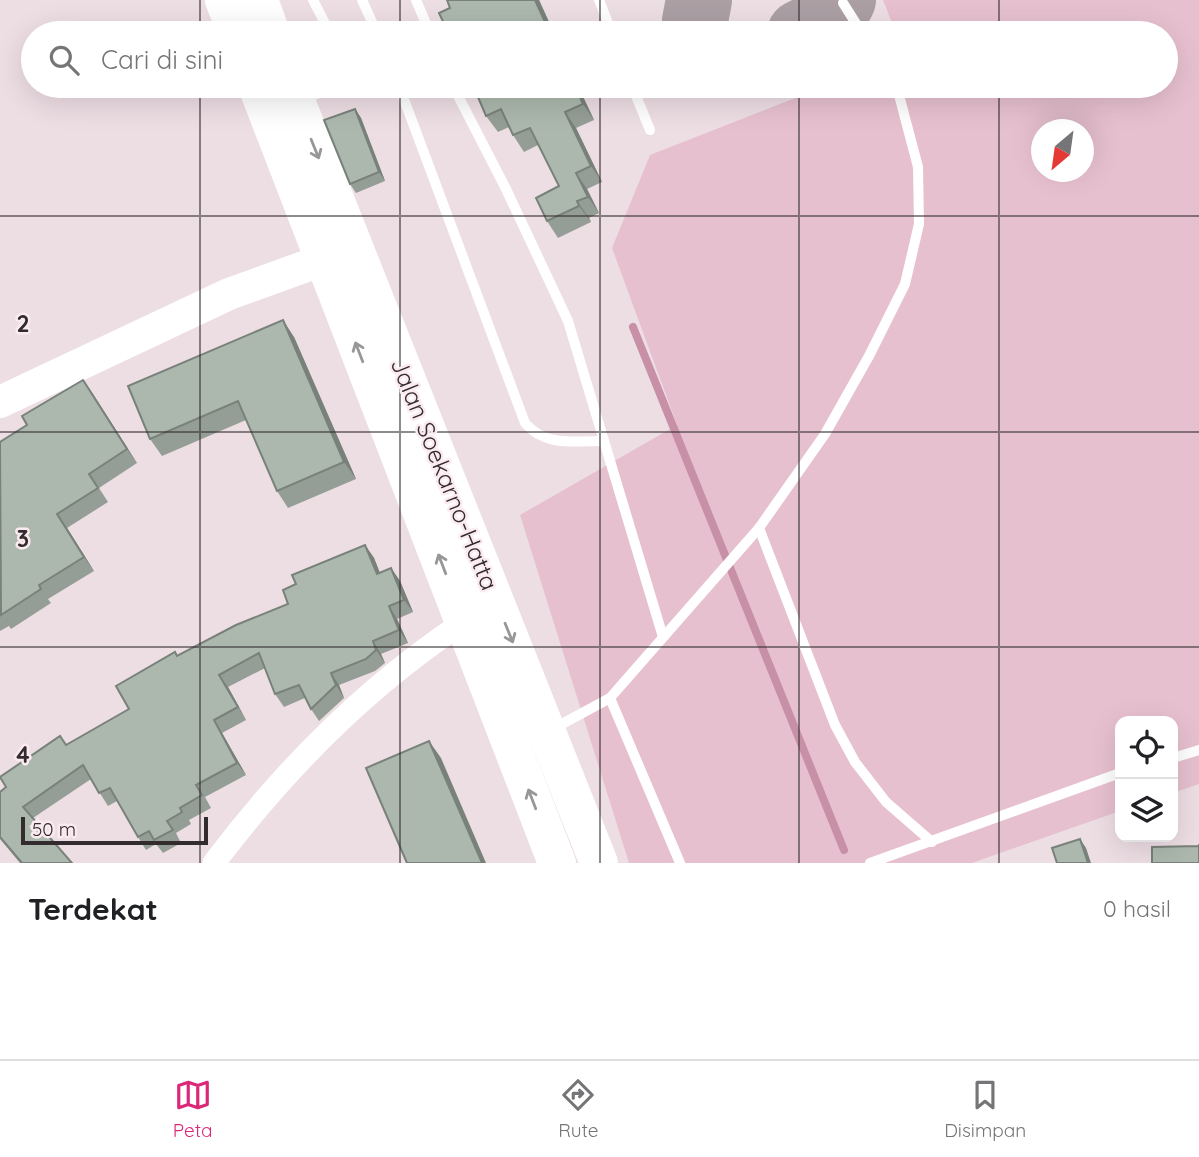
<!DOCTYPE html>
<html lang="id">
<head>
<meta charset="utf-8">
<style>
	body { margin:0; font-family:Quicksand,sans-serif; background:#f2f2f2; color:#202124 }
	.controls { position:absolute; right:21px; bottom:21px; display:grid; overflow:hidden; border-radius:14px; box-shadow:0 7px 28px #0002 }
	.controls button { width:63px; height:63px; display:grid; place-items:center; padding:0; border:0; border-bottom:2px solid #e0e0e0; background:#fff; color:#202124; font:35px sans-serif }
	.compass { position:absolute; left:1031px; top:119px; width:63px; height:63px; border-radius:50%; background:#fff; box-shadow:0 7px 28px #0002; rotate:209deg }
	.scale { position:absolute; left:21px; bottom:18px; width:187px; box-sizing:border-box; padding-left:7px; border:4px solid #322c2e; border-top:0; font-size:19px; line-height:24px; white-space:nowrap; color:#322c2e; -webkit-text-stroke:5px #fbebf1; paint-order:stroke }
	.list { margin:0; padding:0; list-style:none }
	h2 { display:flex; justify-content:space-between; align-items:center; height:91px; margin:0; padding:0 28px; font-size:30px }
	h2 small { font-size:23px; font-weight:400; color:#757577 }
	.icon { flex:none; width:38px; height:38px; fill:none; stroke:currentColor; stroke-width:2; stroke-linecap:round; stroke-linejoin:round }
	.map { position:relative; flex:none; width:1199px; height:863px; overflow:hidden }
	.search { position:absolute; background:#fff; box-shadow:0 7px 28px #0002; left:21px; right:21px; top:21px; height:77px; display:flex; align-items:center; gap:18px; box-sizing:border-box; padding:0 24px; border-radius:38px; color:#757577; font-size:26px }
	.sheet { height:196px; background:#fff }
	nav { display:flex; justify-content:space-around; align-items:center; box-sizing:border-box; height:98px; border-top:2px solid #e0e0e0; background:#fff; font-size:19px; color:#757577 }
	nav a { display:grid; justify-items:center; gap:4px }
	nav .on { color:#db2777 }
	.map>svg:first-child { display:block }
	.green { fill:#e7c0cf; fill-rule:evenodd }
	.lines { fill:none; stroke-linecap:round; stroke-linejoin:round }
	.stream { stroke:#c790a7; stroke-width:8 }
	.taxiway { stroke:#ab9fa4; stroke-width:66 }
	.lane { stroke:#fff; stroke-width:10 }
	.street { stroke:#fff; stroke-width:23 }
	.secondary { stroke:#fff; stroke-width:32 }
	.highway { stroke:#fff; stroke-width:38 }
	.wall { fill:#949e96 }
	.shaded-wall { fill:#78817a }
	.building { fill:#acb8ae; stroke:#78817a; stroke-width:2 }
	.oneway { stroke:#989696 }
	.grid { fill:none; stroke:#322c2e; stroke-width:2; stroke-opacity:0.55 }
	.labels { text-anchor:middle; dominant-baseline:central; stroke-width:5; stroke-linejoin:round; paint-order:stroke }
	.street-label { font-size:24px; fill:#322c2e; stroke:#fbebf1 }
	.grid-label { font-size:23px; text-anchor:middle; font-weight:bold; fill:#322c2e; stroke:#fbebf1; stroke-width:5; stroke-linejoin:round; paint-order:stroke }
</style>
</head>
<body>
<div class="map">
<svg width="1199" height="863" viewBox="0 0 1199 863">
	<rect width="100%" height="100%" fill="#eddee4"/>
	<!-- green -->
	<path class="green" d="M883,0H1199V784L1173,793V721H1120V811L972,863H629L520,515L677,425L612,248L650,155L826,86H1166V33H896ZM1042,130H1084V172H1042Z"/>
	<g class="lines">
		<!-- stream -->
		<path class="stream" d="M633,327L844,850"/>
		<!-- taxiway -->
		<g class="taxiway">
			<path d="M696,33L695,21L699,0"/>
			<path d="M800,33L834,16L843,0"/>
		</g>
		<!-- lane -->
		<g class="lane">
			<path d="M313,0L330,33"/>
			<path d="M362,0L377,33"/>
			<path d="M416,0L430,33"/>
			<path d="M599,0L612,33"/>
			<path d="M843,3L862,33"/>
			<path d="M399,86L525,423C545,447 575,441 603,441"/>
			<path d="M453,86L506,189L568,321L663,637"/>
			<path d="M632,86L650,130"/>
			<path d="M302,99L340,86"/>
			<path d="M759,528L835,725L855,762L886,802L932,842"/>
			<path d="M610,698L680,863"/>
			<path d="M562,724L610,698L759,528L825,434L869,356L905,284L919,224L918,167L899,95L893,86"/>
			<path d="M1173,758L1199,750"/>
			<path d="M870,863L1120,773"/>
		</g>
		<!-- street -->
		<path class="street" d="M214,863C284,770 367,686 464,622"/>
		<!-- secondary -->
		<path class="secondary" d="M0,402L229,294L345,252"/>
		<!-- highway -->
		<g class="highway">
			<path d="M224,0L237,33"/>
			<path d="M259,0L271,33"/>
			<path d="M257,86L557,863"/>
			<path d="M290,86L599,863"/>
		</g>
	</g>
	<!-- wall -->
	<g class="wall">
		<path d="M447,0H539L554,33H449L439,13L450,8Z"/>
		<path d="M485,86H578L594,120L576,128L602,182L587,189L599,213L589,218L591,222L558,238L547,221L559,186L538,145L524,152L513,135L509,127L498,132L486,116Z"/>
		<path d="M355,109L361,118L385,181L356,193L350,184Z"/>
		<path d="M294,337L356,479L288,508L277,491L246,420L162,456L150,439Z"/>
		<path d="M83,380L137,463L99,488L108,502L67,528L94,571L48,599L51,603L11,629L9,626L0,631V442L27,425Z"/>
		<path d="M365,545L374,558L380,573L391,568L400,581L413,612L397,619L408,643L381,654L385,663L375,671L339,685L344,698L319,721L311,709L305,698L284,707L275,694L265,668L228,687L246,720L222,733L246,775L205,797L211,808L189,820L191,824L176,833L181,843L163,853L156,844L146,850L138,837L117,801L108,806L91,779L33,818L72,863H20L0,839V792L66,745L129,709L178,656L288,604L296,584Z"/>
	</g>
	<!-- shaded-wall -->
	<g class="shaded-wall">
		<path d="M535,0H539L554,33H550Z"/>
		<path d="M575,86H578L594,120L583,104Z"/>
		<path d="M355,109L361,118L385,181L379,172Z"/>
		<path d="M565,112L576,128L602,182L591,166Z"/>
		<path d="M576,173L587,189L599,213L588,197Z"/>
		<path d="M577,201L589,218L591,222L579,206Z"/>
		<path d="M283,320L294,337L356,479L344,462Z"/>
		<path d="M83,380L93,394L137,463L127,449Z"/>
		<path d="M57,514L67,528L94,571L84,557Z"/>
		<path d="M365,545L374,558L385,586L377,574Z"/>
		<path d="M391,568L400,581L413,612L404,600Z"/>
		<path d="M389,606L397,619L408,643L399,630Z"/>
		<path d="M373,641L381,654L385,663L376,650Z"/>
		<path d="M331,673L339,685L344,698L336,685Z"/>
		<path d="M219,675L228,687L246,720L238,707Z"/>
		<path d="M214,720L222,733L246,775L237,763Z"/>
		<path d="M429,741L441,758L486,863H482Z"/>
		<path d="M1080,839L1086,848L1091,863H1088Z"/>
	</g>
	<!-- building -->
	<g class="building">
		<path d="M447,0H535L550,33H462L459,26L448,32L439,13L450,8Z"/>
		<path d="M485,86H575L583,104L565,112L591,166L576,173L588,197L577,201L579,206L547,221L536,198L559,186L530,128L513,135L501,109L486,116L475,90Z"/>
		<path d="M355,109L379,172L350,184L324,120Z"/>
		<path d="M283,320L344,462L277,491L238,401L150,439L128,386Z"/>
		<path d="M83,380L127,449L89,474L98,488L57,514L84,557L39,585L41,589L1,615L0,442L27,425L22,416Z"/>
		<path d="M365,545L377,574L391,568L404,600L389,606L399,630L373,641L376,650L366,659L331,673L336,685L311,709L299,685L275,694L259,653L219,675L238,707L214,720L237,763L196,785L202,795L180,808L182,812L167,821L173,830L154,840L149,831L138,837L110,788L99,793L83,765L23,807L72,863H22L0,837V792L6,787L0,777L60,736L66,745L129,709L116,686L175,652L177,656L236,625L288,604L283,590L296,584L292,575Z"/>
		<path d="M429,741L482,863H407L366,768Z"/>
		<path d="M1080,839L1088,863H1057L1052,848Z"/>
		<path d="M1199,844V863H1152V847L1199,846Z"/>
	</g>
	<!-- one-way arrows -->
	<defs><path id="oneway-shaft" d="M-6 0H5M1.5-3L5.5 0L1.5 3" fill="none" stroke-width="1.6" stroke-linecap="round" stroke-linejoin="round" transform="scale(1.75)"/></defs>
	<g class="oneway">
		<use href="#oneway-shaft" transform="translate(315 149) rotate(68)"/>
		<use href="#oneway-shaft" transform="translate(359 352) rotate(-111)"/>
		<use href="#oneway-shaft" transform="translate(442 564) rotate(-111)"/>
		<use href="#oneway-shaft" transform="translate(509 633) rotate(68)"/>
		<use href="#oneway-shaft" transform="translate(532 799) rotate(-111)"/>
	</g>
	<!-- grid -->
	<path class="grid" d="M200,0V33M400,0V33M600,0V33M799,0V33M999,0V33M200,86V863M400,86V863M600,86V863M799,86V863M999,86V863M0,216H1199M0,432H1199M0,647H1199"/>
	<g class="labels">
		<!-- street labels -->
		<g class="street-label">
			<text transform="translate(445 474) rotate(68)">Jalan Soekarno-Hatta</text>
		</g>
	</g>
	<g class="grid-label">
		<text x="23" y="332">2</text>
		<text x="23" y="547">3</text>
		<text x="23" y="763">4</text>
	</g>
</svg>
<div class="controls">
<button><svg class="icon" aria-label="locate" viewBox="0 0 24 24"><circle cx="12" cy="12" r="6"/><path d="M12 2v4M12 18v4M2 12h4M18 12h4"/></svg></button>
<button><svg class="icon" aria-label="layers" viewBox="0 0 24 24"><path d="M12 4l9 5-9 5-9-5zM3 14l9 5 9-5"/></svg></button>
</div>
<svg class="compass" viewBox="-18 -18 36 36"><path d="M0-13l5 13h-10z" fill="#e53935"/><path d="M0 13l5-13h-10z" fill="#757577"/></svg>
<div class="scale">50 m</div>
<div class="search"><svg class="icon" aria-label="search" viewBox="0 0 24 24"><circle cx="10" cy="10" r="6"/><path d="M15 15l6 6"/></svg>Cari di sini</div>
</div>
<section class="sheet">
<h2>Terdekat<small>0 hasil</small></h2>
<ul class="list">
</ul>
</section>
<nav>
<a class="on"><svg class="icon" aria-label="map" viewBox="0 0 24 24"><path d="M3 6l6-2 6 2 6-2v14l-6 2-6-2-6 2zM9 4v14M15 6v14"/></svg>Peta</a>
<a><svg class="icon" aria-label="directions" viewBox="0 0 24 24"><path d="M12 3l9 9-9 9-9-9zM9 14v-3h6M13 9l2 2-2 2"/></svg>Rute</a>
<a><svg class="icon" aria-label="saved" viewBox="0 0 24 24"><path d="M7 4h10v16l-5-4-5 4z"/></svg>Disimpan</a>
</nav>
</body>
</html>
